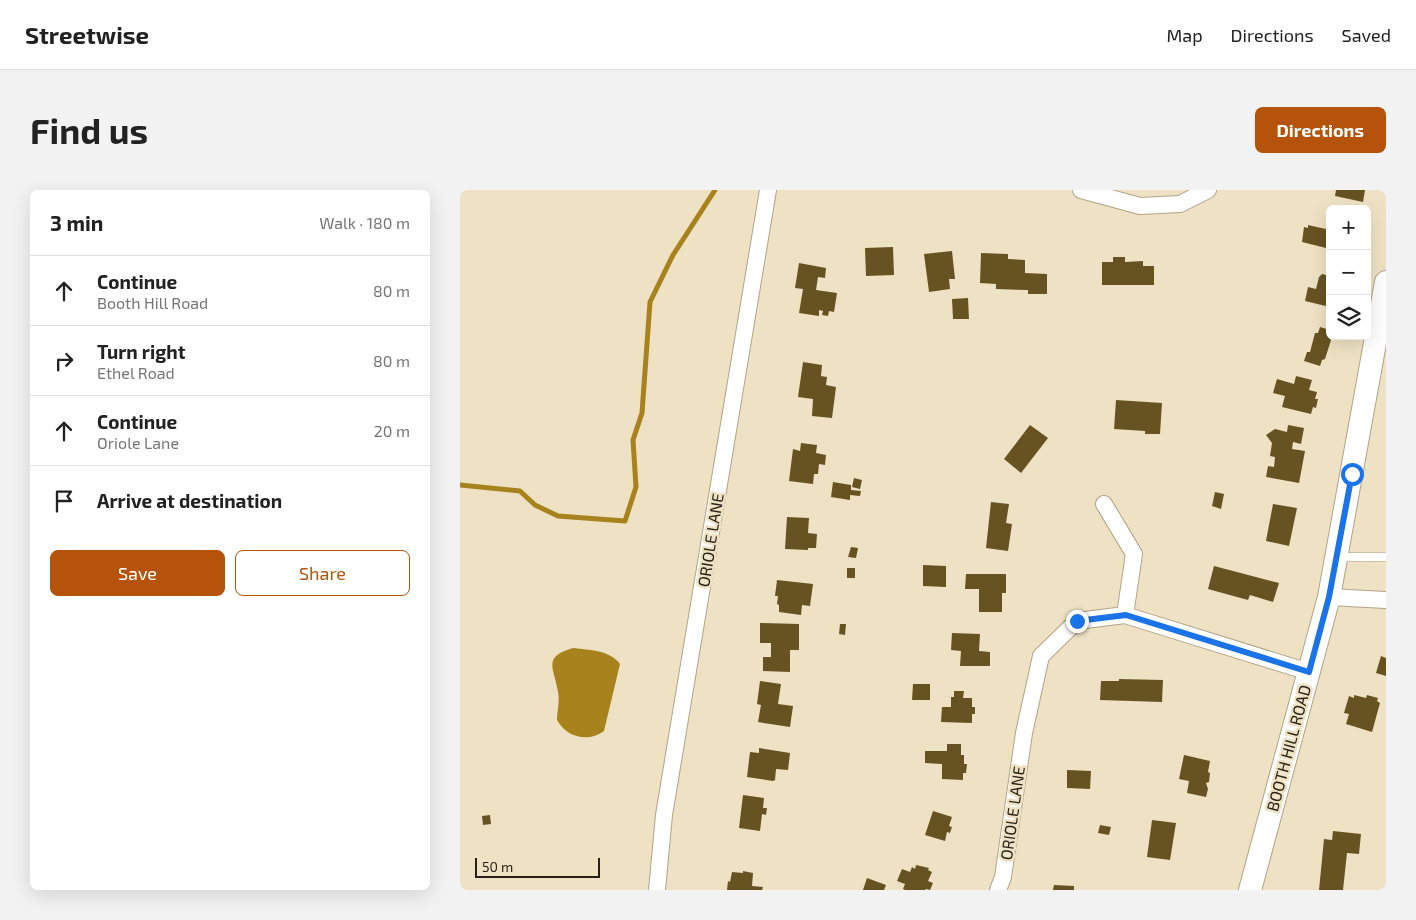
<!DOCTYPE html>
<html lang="en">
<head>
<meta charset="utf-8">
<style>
	body { margin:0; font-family:"Exo 2",sans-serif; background:#f2f2f2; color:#222 }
	.controls { position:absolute; right:15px; top:15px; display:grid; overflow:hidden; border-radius:8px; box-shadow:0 5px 20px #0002 }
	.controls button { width:45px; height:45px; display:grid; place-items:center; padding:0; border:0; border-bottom:1px solid #e0e0e0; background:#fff; color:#222; font:25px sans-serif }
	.scale { position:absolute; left:15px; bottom:12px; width:125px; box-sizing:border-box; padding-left:5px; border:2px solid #272217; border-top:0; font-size:14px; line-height:18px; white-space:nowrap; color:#272217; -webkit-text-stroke:4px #efe2c4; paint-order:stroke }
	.stop { position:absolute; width:15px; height:15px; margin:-11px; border:4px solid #1a73e8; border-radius:50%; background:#fff }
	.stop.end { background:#1a73e8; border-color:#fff; box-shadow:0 1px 5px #0008 }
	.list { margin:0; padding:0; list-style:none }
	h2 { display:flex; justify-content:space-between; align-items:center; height:65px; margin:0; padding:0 20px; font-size:21px }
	h2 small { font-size:16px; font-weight:400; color:#767676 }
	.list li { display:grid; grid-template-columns:32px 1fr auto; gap:15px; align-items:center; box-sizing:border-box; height:70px; padding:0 20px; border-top:1px solid #e0e0e0 }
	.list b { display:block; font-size:19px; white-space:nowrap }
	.list p { margin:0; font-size:16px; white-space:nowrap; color:#767676 }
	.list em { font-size:16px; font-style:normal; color:#767676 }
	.actions { display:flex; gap:10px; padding:15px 20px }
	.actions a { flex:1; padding:11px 0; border:1px solid #b45309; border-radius:8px; text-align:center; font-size:18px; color:#b45309 }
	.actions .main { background:#b45309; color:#fff }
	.icon { flex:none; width:28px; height:28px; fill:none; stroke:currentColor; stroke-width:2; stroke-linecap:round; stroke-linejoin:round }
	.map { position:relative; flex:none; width:926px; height:700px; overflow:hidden; border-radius:8px }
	header { display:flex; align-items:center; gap:30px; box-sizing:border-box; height:70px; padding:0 25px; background:#fff; border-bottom:1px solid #e0e0e0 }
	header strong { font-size:24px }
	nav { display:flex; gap:28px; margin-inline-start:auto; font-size:18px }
	.intro { display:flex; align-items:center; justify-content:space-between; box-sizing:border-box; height:120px; padding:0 30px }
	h1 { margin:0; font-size:35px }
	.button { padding:12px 22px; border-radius:8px; background:#b45309; color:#fff; font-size:18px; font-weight:700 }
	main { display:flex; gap:30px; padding:0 30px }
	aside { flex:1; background:#fff; border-radius:8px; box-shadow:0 5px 20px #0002 }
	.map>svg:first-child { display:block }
	.water { fill:#a8821d }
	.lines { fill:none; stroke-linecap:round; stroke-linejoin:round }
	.stream { stroke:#a8821d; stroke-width:5 }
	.building { fill:#675322 }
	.lane-casing { stroke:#b0a487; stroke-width:9 }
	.street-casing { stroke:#b0a487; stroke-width:18 }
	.secondary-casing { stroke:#b0a487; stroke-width:24 }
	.lane { stroke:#fff; stroke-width:8 }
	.street { stroke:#fff; stroke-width:16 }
	.secondary { stroke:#fff; stroke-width:22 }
	.route { stroke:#1a73e8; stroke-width:6 }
	.labels { text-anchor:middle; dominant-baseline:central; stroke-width:5; stroke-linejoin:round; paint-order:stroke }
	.street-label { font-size:16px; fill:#272217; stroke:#efe2c4 }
</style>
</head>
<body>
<header>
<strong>Streetwise</strong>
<nav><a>Map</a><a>Directions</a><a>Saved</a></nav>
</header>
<div class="intro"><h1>Find us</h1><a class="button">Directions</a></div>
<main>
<aside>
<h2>3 min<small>Walk · 180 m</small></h2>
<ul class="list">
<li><svg class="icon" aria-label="ahead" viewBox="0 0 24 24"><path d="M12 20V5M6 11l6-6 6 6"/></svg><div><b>Continue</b><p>Booth Hill Road</p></div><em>80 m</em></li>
<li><svg class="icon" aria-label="right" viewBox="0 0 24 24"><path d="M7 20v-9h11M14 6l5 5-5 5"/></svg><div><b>Turn right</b><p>Ethel Road</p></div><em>80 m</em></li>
<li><svg class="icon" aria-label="ahead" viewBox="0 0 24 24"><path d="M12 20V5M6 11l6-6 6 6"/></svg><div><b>Continue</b><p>Oriole Lane</p></div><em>20 m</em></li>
<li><svg class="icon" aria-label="arrive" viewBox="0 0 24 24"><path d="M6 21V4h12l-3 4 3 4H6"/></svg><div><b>Arrive at destination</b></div></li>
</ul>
<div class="actions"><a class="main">Save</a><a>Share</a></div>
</aside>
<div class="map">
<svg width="926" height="700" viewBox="0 0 926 700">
	<rect width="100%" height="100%" fill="#efe2c4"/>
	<!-- water -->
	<path class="water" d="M113,458C129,460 150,460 160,474L144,541C128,553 106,547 97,530C97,521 100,511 98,502C94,477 82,467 113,458Z"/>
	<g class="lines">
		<!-- stream -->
		<path class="stream" d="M0,295L60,301L75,315L98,326L165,331L176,297L173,250L182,223L190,112L213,65L255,0"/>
	</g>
	<!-- building -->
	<g class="building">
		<path d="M876,0H905L903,12L875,6Z"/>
		<path d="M848,35L870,40V59L842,52L844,37L848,38Z"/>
		<path d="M433,57L434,85L406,86L405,58Z"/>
		<path d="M492,61L495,89H489L490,99L469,102L464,64Z"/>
		<path d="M521,63L548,64V69L565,70V83L587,84V104H568V100L536,99V94L520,93Z"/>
		<path d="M653,67H665V72L683,71V76H694V95H642V72H653Z"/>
		<path d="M339,73L366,78L365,88L358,87L356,100L377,103L374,122L369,121L368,126L362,125L363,121L359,120V126L339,123L343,99L335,98Z"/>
		<path d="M862,84L870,86V117L845,111L848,97L856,99L859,87Z"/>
		<path d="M508,108L509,129H493L492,109Z"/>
		<path d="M860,137L870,140V146L872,147L865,169L862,170L860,176L844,171L847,162H850L855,143H858Z"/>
		<path d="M343,172L362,175L361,186L367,187L366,195L376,197L372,228L352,226L353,209L338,207Z"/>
		<path d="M836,186L852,190L849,200L857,202L855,209H858L856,218L853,217L851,224L822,217L825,206L813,203L817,189L834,194Z"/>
		<path d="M656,210L702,213L700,244H685V241L654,239Z"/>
		<path d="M570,235L588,248L561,283L544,269Z"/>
		<path d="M828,235L844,238L841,254L833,252L832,259L845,261L839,293L806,287L808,276L814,277L815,267L810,266L812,253L806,245L815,239L827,242Z"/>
		<path d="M341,253L357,255L356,263L366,265L365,275L359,274L358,284H354L353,294L329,291L333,259L340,261Z"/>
		<path d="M394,288L402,290L400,299L392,297Z"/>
		<path d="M373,292L391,295V303V300L401,301L400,306L390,305V310L371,307Z"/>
		<path d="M755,302L764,304L761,319L752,316Z"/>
		<path d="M531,312L549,314L546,333L552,334L548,361L526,358Z"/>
		<path d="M813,314L837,318L829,356L806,351Z"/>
		<path d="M327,327L349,328L348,343L357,344L356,358H348V360L325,359Z"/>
		<path d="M391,357L398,358L396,368L388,367Z"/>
		<path d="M463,375L486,376V397L463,396Z"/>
		<path d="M754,376L819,393L813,412L790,405L788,410L748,399Z"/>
		<rect x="387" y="378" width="8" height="10"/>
		<path d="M506,384H546V403H542V422H519V399H505Z"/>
		<path d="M317,390L353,394L350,416L342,415L341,425L319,422V415L317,414L318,406H315Z"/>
		<path d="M300,433L339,434V460H330V482L303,481V467H311V453H300Z"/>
		<path d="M380,434H386L385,445L379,444Z"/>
		<path d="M492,443L520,444L519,461L530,462V476H500L501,461L491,460Z"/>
		<path d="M921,466L926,468V486L916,483Z"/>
		<path d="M659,489L703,490L702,512L640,510L641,491H659Z"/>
		<path d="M300,491L321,494L318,514L333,516L330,537L298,532L301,515L297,514Z"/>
		<path d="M453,494H470V510H452Z"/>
		<path d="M494,501H504L503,508H512V517H515V524H512V533L481,532L482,517H491V507H494Z"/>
		<path d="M894,505L906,508L907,505L918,508L917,511L920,513L912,542L886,534L889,524L884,523L889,506L894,508Z"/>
		<path d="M487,554H501V565H504V574H507L506,583H503V590L482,589V574L465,573V561H487Z"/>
		<path d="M299,558L330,563L328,580L316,579L315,590L313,591L287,587L290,562L299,563Z"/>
		<path d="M724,565L750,571L748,582L750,583L749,592L746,593L748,599L746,607L727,603L729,591L719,589Z"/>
		<path d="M607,580L631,581L630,599L607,598Z"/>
		<path d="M283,605L304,608L303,618H307L306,625L302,624L300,641L279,638Z"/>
		<path d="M473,621L492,627L489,636L492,637L490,643L487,642L485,651L465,645Z"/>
		<path d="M30,625L31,634L23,635L22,626Z"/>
		<path d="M692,630L716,633L710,670L687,667Z"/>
		<path d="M640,635L651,637L649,645L638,643Z"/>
		<path d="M873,641L901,644L899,664L887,663L883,700H859L864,649L872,650Z"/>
		<path d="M456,675L469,678L468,680L472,682L468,691L473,693L470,700L466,699L465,700H445L443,699L445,694L437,691L442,679L450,682L452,677L455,679Z"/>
		<path d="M283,681L293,683L292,696L303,697L302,700H267L268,691L270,692L272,682L283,683Z"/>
		<path d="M407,688L426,695L424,700H403Z"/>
		<path d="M594,695L614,696V700H593Z"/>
	</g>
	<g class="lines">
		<!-- lane casing -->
		<g class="lane-casing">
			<path id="lane" d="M878,367H926"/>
		</g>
		<!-- street casing -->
		<g class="street-casing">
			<g id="street">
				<path d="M621,0L680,16L720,14L748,0"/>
				<path d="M644,314L674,364L665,425"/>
				<path d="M869,407L926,410"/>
				<path d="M197,700L204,625L308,0"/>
				<path d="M538,700L543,687L564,543L581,466L617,431L665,425L849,482"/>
			</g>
		</g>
		<!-- secondary casing -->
		<g class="secondary-casing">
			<path id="secondary" d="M790,700L869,407L926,92"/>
		</g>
		<!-- lane -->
		<use href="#lane" class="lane"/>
		<!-- street -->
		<use href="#street" class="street"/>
		<!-- secondary -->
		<use href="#secondary" class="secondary"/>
	</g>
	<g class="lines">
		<!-- route -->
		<path class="route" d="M617,431L666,425L849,482L869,407L892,284"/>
	</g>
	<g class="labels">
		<!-- street labels -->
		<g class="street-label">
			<text transform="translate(250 350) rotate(-81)">ORIOLE LANE</text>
			<text transform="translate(828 558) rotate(-75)">BOOTH HILL ROAD</text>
			<text transform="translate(552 623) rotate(-82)">ORIOLE LANE</text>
		</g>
	</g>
</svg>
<div class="controls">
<button>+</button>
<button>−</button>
<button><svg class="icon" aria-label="layers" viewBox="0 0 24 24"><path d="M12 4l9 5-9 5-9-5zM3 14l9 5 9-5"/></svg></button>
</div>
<div class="scale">50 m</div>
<div class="stop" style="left:892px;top:284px"></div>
<div class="stop end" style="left:617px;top:431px"></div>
</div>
</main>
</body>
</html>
